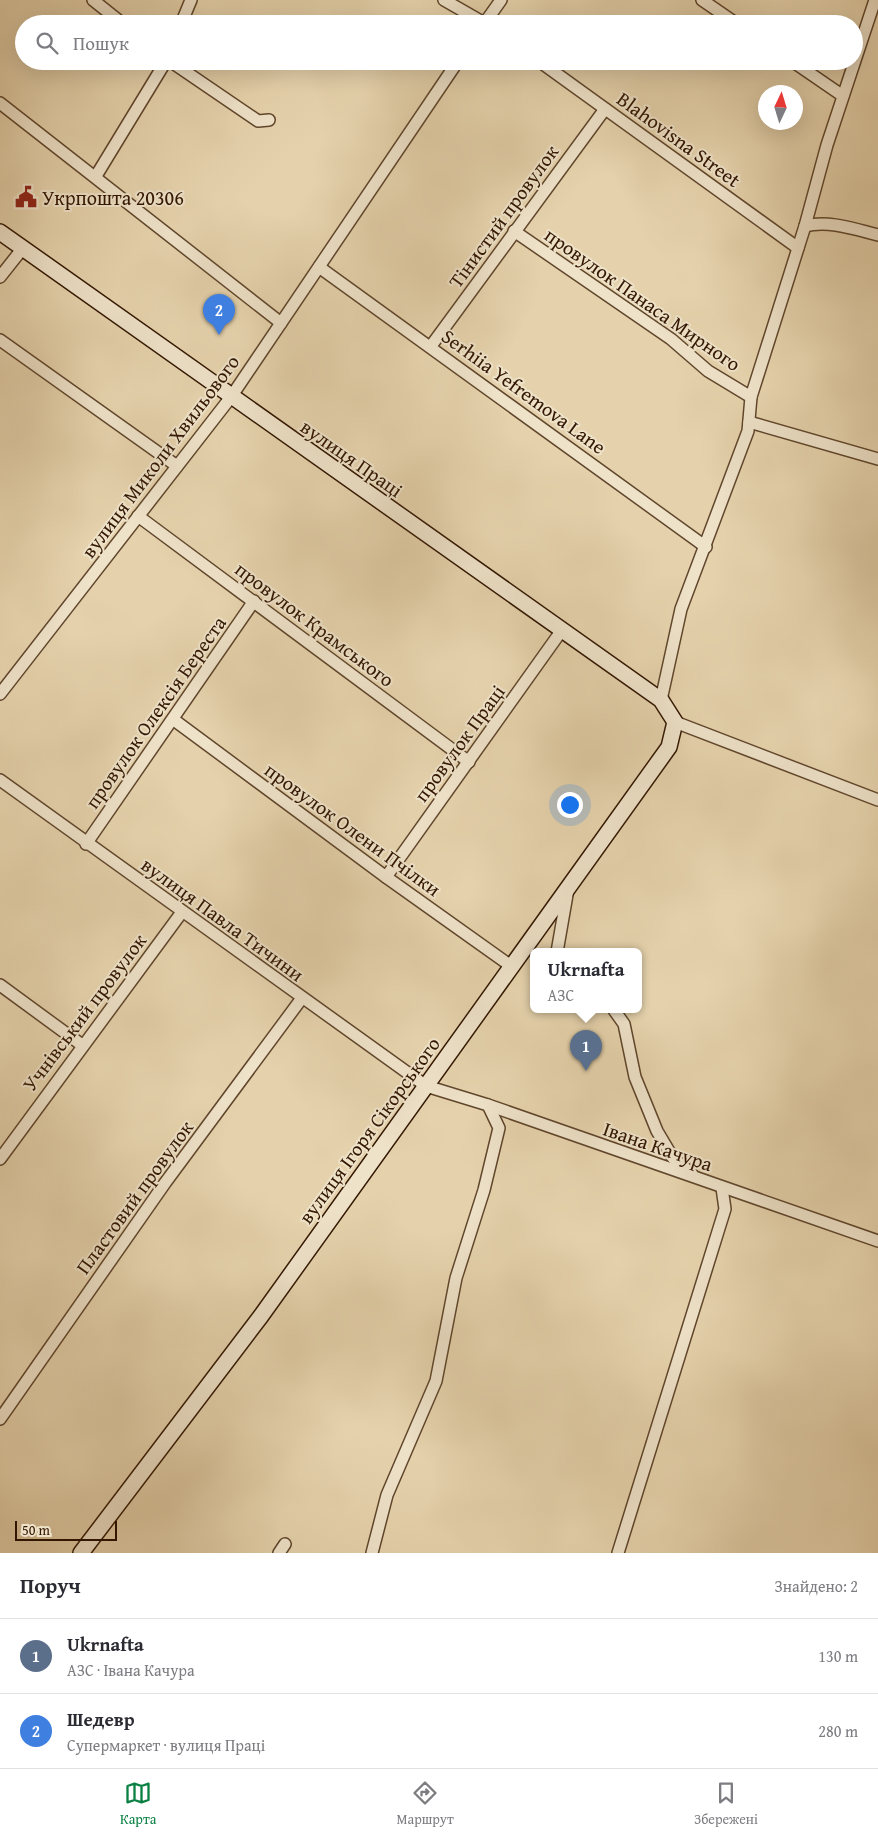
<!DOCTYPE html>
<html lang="uk">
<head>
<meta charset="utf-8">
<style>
	body { margin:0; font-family:"Gentium Book Plus",serif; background:#f2f2f3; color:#2b2b33 }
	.compass { position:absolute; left:758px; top:85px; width:45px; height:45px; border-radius:50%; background:#fff; box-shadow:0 5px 20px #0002; rotate:4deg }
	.scale { position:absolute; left:15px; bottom:12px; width:102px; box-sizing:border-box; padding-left:5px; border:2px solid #331702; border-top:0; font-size:14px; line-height:18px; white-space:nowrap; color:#331702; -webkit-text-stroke:4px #eee2c9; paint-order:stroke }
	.you { position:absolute; left:569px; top:804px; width:18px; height:18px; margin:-12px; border:4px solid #fff; border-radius:50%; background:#1a73e8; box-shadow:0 0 0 8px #1a73e833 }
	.badge { display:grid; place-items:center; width:32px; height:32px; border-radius:50%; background:#0b8043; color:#fff; font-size:16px; font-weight:700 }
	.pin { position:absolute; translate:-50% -41px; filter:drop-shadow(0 1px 2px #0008) }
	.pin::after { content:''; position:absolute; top:26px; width:18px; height:15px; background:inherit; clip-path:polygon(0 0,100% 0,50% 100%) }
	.popup { position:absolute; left:530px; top:948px; width:112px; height:65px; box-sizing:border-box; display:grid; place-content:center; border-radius:8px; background:#fff; filter:drop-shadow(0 1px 4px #0005); font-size:16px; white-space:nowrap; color:#7c7c81 }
	.popup b { font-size:19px; color:#2b2b33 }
	.popup::after { content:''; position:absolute; left:50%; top:100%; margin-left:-10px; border:10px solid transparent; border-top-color:#fff }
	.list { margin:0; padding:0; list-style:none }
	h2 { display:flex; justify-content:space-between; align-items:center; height:65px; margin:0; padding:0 20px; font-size:21px }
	h2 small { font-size:16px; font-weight:400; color:#7c7c81 }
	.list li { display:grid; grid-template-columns:32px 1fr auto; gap:15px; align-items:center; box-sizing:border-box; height:75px; padding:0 20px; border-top:1px solid #e1e1e2 }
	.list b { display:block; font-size:19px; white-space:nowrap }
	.list p { margin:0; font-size:16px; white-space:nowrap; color:#7c7c81 }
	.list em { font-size:16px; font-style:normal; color:#7c7c81 }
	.icon { flex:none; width:28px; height:28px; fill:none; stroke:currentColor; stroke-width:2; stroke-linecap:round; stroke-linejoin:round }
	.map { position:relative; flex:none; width:878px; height:1553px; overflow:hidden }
	.search { position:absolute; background:#fff; box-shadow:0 5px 20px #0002; left:15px; right:15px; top:15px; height:55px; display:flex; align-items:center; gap:12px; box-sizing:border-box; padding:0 18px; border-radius:28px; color:#7c7c81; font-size:19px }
	.sheet { height:215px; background:#fff }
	nav { display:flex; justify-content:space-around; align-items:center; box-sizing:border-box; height:70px; border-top:1px solid #e1e1e2; background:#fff; font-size:14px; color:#7c7c81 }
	nav a { display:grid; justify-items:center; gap:2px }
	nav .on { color:#0b8043 }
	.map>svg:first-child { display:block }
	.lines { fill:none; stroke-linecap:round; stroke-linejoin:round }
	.street-casing { stroke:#60462c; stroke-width:14 }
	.secondary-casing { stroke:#331702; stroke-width:18 }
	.street { stroke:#eee2c9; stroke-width:11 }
	.secondary { stroke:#eee2c9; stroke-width:15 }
	.labels { text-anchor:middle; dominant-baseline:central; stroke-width:4; stroke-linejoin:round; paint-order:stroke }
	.street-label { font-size:20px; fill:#331702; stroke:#eee2c9 }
	.poi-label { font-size:20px; fill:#331702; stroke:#eee2c9; text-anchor:start }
</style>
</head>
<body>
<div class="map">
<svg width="878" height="1553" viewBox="0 0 878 1553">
	<rect width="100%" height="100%" fill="#e5d2ac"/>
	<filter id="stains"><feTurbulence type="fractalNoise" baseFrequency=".004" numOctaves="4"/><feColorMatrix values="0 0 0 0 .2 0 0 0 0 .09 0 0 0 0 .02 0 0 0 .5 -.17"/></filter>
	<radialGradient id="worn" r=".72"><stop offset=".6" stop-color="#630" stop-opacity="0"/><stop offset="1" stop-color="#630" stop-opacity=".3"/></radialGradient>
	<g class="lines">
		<!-- street casing -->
		<g class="street-casing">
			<g id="street">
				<path d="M93,0L123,24"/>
				<path d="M444,0L486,24"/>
				<path d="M702,0L737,24"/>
				<path d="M181,24L191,0"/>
				<path d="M484,24L501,0"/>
				<path d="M170,61L258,121L269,120"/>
				<path d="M539,61L798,248"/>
				<path d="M792,61L843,96"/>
				<path d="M0,103L281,323"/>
				<path d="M96,176L166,61"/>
				<path d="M805,226C829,220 854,229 878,235"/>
				<path d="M514,231L671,339L708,371L751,397"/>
				<path d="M319,267L706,547"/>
				<path d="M0,277L23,248"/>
				<path d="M0,340L177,466"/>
				<path d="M431,346L605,109"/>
				<path d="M749,422L878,459"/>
				<path d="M138,516L469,762"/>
				<path d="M0,694L231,397L458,61"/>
				<path d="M661,700L681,609L748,431L751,397L805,226L827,145L875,0"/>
				<path d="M174,720L386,877L511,966"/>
				<path d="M675,722L878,800"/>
				<path d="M0,780L426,1086L488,1105L878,1241"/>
				<path d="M86,844L254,601"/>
				<path d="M386,877L562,630"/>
				<path d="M557,952L568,889"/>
				<path d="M0,985L82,1045"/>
				<path d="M614,1010L624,1024L635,1077L657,1131L673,1158L692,1174"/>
				<path d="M0,1159L182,912"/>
				<path d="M0,1419L165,1183L302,998"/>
				<path d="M279,1553L285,1544"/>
				<path d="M372,1553L387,1495L436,1381L456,1278L484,1190L499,1128L488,1105"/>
				<path d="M618,1553L725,1209L722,1188"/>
			</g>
		</g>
		<!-- secondary casing -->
		<g class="secondary-casing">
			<path id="secondary" d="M0,232L661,700L675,722L669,747L261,1316L81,1553"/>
		</g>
		<!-- street -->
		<use href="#street" class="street"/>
		<!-- secondary -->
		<use href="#secondary" class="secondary"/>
	</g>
	<!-- icons -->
	<defs>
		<g id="civic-bare" transform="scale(1.725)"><path d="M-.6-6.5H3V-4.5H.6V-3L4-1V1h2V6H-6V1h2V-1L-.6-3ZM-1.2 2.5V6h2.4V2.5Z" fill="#8f2418" stroke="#eee2c9" stroke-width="2.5" paint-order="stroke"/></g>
	</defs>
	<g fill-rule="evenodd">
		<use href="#civic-bare" x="26" y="197"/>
	</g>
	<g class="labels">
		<!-- street labels -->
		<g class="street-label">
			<text transform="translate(679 139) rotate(36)">Blahovisna Street</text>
			<text transform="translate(503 216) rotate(-54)">Тінистий провулок</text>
			<text transform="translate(643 299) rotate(35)">провулок Панаса Мирного</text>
			<text transform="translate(524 391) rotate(36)">Serhiia Yefremova Lane</text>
			<text transform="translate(160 456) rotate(-53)">вулиця Миколи Хвильового</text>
			<text transform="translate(352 458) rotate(35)">вулиця Праці</text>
			<text transform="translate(315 624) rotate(37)">провулок Крамського</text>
			<text transform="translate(155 712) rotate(-55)">провулок Олексія Береста</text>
			<text transform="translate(459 743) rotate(-54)">провулок Праці</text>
			<text transform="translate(353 829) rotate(36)">провулок Олени Пчілки</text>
			<text transform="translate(223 919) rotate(36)">вулиця Павла Тичини</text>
			<text transform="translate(84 1012) rotate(-53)">Учнівський провулок</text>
			<text transform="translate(369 1130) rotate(-54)">вулиця Ігоря Сікорського</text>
			<text transform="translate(658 1146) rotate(19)">Івана Качура</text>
			<text transform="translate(134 1197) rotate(-54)">Пластовий провулок</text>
		</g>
		<!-- poi labels -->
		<g class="poi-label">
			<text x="42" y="197">Укрпошта 20306</text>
		</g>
	</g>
	<rect width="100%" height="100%" filter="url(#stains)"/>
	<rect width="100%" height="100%" fill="url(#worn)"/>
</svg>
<svg class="compass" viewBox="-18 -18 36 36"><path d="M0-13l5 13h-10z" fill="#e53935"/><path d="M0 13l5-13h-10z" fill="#7c7c81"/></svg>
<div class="scale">50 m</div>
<div class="you"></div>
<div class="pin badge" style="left:586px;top:1071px;background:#5c6f8a">1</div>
<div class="popup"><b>Ukrnafta</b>АЗС</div>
<div class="pin badge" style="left:219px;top:335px;background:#3f7fe0">2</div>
<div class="search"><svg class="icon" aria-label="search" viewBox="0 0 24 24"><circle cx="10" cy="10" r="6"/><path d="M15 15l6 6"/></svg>Пошук</div>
</div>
<section class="sheet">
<h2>Поруч<small>Знайдено: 2</small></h2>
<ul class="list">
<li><span class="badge" style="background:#5c6f8a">1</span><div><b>Ukrnafta</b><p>АЗС · Івана Качура</p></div><em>130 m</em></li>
<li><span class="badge" style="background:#3f7fe0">2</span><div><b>Шедевр</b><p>Супермаркет · вулиця Праці</p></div><em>280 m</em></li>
</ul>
</section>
<nav>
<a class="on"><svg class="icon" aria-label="map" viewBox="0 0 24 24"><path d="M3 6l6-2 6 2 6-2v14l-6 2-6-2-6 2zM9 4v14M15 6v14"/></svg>Карта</a>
<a><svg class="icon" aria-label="directions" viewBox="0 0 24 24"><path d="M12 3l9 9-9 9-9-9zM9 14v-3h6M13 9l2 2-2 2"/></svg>Маршрут</a>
<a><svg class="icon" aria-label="saved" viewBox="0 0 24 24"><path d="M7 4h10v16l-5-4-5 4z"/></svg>Збережені</a>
</nav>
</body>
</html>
